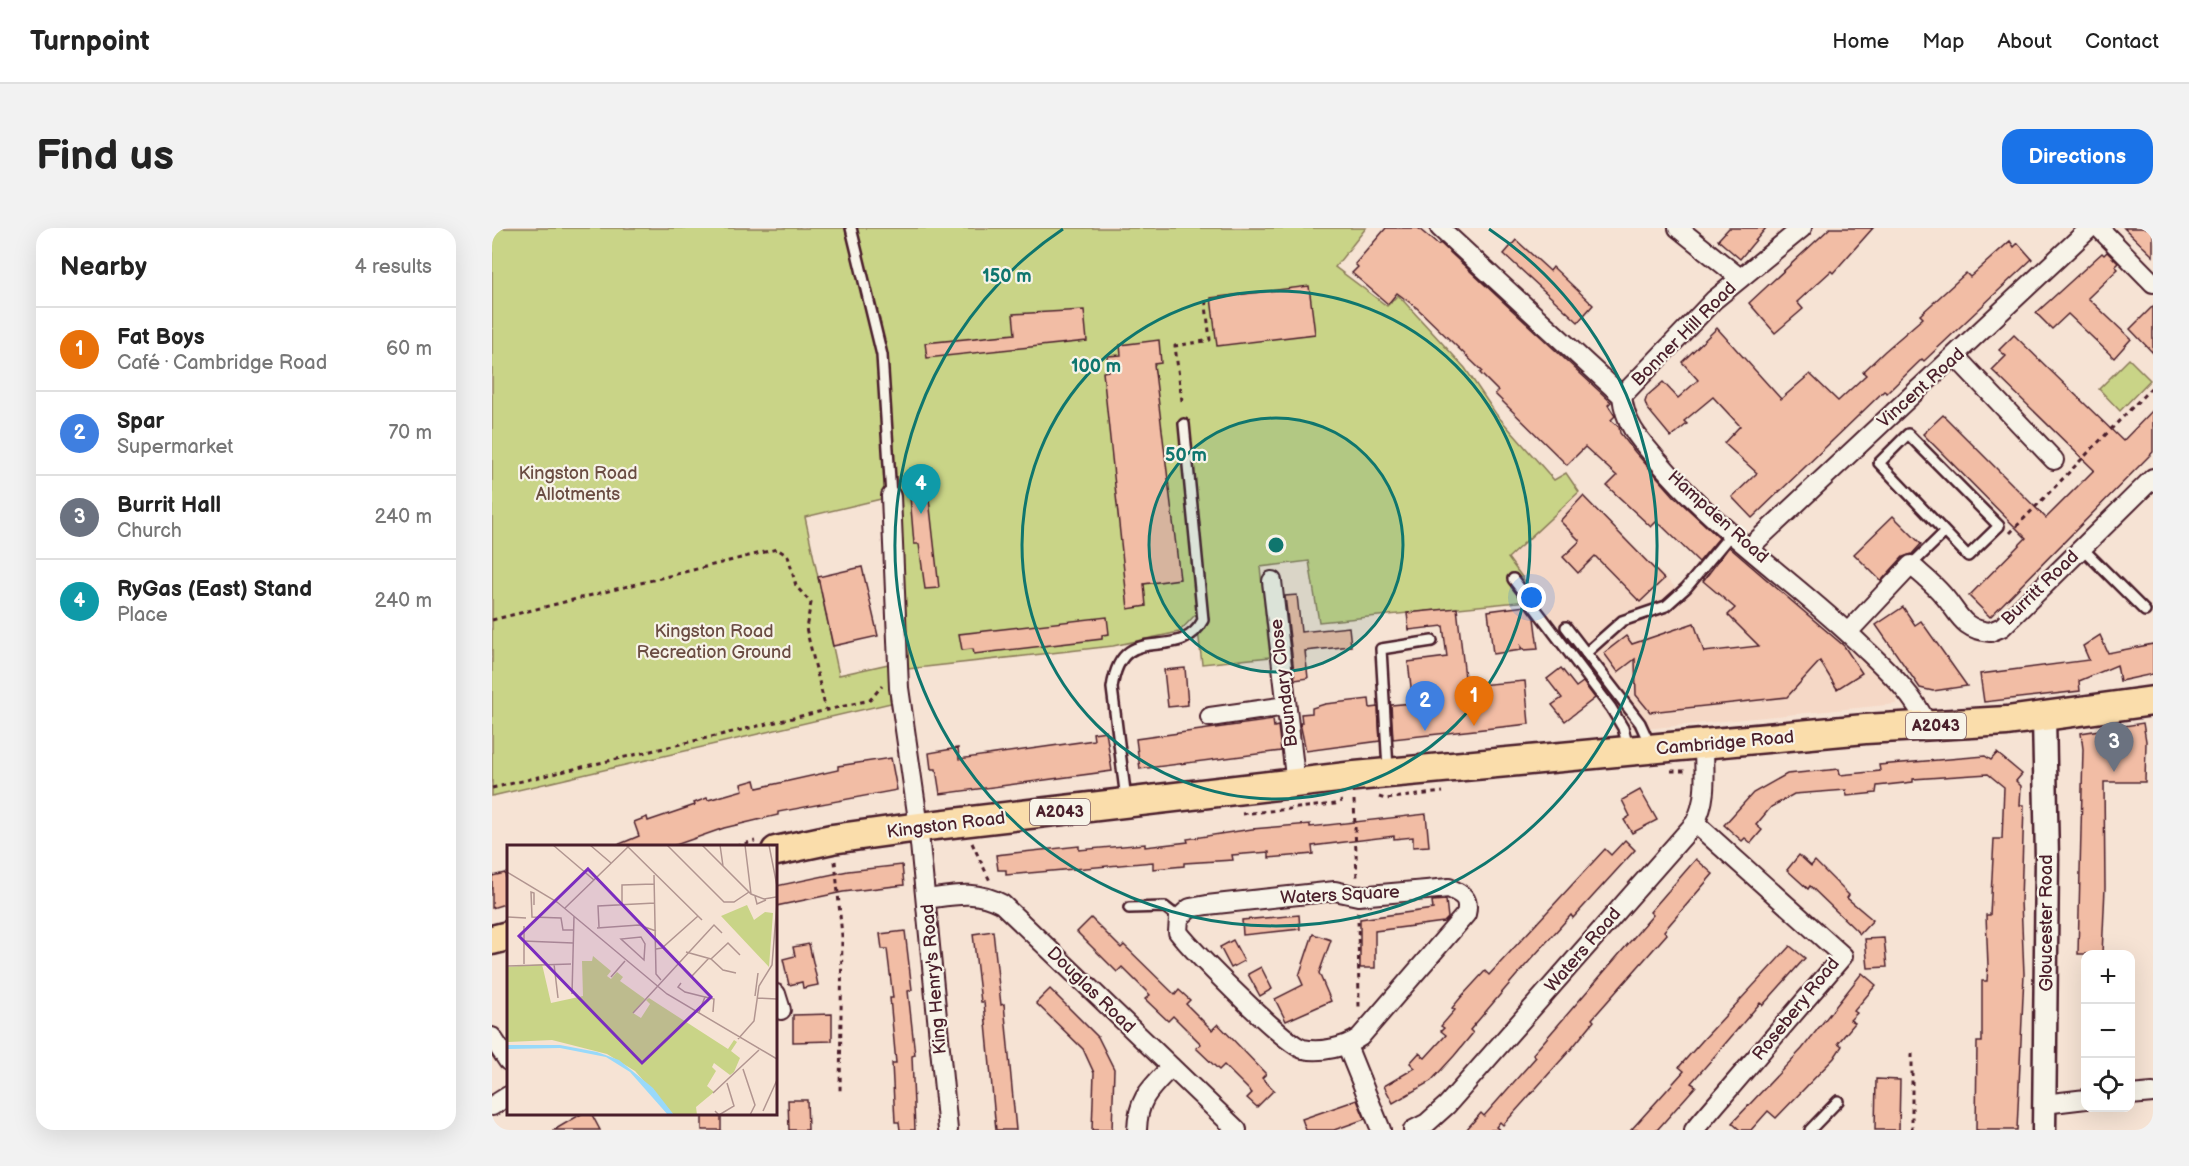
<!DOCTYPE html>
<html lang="en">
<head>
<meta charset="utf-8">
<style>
	body { margin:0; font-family:"Balsamiq Sans",sans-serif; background:#f2f2f2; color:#222 }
	.controls { position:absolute; right:18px; bottom:18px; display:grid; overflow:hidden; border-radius:12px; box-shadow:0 6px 24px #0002 }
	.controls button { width:54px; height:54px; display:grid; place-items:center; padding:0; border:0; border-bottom:2px solid #e0e0e0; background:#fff; color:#222; font:30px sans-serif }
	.you { position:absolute; left:1040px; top:370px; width:21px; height:21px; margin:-15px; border:4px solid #fff; border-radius:50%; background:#1a73e8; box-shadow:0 0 0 9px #1a73e833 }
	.badge { display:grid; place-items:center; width:39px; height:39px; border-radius:50%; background:#1a73e8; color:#fff; font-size:20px; font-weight:700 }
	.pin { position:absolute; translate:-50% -50px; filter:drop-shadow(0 2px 3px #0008) }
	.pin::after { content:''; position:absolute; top:32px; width:21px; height:18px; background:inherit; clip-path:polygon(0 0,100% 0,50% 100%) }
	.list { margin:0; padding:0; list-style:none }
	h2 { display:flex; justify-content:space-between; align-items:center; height:78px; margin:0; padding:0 24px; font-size:26px }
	h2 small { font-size:20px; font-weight:400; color:#767676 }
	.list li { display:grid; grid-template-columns:39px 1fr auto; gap:18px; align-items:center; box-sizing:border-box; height:84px; padding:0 24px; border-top:2px solid #e0e0e0 }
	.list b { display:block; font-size:22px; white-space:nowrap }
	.list p { margin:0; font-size:20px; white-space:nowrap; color:#767676 }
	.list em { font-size:20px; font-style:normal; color:#767676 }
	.icon { flex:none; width:33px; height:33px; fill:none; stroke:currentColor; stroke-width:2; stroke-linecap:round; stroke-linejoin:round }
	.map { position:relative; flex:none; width:1661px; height:902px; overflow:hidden; border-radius:18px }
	header { display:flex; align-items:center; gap:36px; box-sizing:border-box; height:84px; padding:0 30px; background:#fff; border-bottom:2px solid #e0e0e0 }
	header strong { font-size:28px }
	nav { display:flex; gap:33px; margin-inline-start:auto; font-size:21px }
	.intro { display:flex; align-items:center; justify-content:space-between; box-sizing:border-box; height:144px; padding:0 36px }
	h1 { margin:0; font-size:42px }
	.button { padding:15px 27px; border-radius:18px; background:#1a73e8; color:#fff; font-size:21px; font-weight:700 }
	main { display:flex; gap:36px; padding:0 36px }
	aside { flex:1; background:#fff; border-radius:18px; box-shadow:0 6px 24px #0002 }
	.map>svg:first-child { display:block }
	.built { fill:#f5d8c6 }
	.green { fill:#c9d487; stroke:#8a7a59; stroke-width:1.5 }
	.building { fill:#f2bda5; stroke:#4a1f2b; stroke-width:1.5 }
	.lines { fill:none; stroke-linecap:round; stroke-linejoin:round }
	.service-casing { stroke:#4a1f2b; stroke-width:14 }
	.minor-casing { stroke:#4a1f2b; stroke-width:22 }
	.tertiary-casing { stroke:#4a1f2b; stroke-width:27 }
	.primary-casing { stroke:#4a1f2b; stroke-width:33 }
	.path { stroke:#4a1f2b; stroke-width:3; stroke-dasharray:4.5 4.5; stroke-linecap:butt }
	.service { stroke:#f7f3e8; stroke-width:9 }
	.minor { stroke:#f7f3e8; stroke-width:18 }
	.tertiary { stroke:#f7f3e8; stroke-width:22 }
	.primary { stroke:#faddab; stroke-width:28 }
	.ring { fill:none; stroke:#0f766e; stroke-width:3 }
	.labels { text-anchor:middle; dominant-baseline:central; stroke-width:4.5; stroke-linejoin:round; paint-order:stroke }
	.shield { fill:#f7f3e8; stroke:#7e5f64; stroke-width:1.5 }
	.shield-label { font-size:16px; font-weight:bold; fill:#4a1f2b }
	.street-label { font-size:18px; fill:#4a1f2b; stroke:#f7f3e8 }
	.park-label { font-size:18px; fill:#6a4c42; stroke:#f7f3e8 }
	.inset-road { fill:none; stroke:#b19590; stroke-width:1.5 }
	.view { fill:#7b2cbf; fill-opacity:0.15; stroke:#7b2cbf; stroke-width:3 }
	.inset-edge { fill:none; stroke:#4a1f2b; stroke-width:3 }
	.centre { fill:#0f766e; stroke:#f7f3e8; stroke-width:3 }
	.ring-label { font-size:18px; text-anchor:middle; font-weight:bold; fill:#0f766e; stroke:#f7f3e8; stroke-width:4.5; stroke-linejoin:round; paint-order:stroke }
</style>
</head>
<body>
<header>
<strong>Turnpoint</strong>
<nav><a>Home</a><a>Map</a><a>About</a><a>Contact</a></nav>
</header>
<div class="intro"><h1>Find us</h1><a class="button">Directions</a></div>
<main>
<aside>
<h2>Nearby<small>4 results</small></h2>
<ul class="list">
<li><span class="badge" style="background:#e8710a">1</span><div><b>Fat Boys</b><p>Café · Cambridge Road</p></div><em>60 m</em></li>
<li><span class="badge" style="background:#3f7fe0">2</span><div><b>Spar</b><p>Supermarket</p></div><em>70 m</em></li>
<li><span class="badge" style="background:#6b7280">3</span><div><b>Burrit Hall</b><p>Church</p></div><em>240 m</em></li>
<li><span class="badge" style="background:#0f9aa8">4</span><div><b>RyGas (East) Stand</b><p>Place</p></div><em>240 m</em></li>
</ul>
</aside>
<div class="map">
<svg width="1661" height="902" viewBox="0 0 1661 902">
	<rect width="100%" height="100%" fill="#f6e3d4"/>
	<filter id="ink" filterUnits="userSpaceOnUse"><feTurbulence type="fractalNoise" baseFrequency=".0167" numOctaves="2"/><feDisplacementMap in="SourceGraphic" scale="12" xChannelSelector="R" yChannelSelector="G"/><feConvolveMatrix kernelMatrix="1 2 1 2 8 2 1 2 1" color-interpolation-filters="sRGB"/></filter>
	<g filter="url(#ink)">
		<!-- built -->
		<path class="built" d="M1087,264L1184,360L1232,311L1403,462L1404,476L1143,502L1016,330Z"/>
		<!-- green -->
		<g class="green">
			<path d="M0,0H874L843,39L895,78L906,67L973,140L1004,186L1062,252L1074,245L1087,264L1016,330L1047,372L827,394L817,333L768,339L778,429L710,436L704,386L687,404L621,418L416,441L406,267L313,289L347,447L401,435C401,449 396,461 399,475L0,568Z"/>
			<path d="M1637,131L1658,152L1628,183L1607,161Z"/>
		</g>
		<!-- building -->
		<g class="building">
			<path d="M894,0H926L946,17L948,15L1119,174L1116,177L1123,188L1119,192L1127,199L1128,205L1143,224L1182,268L1227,310L1207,334L1170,298L1164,294L1159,299L1115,258L1125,248L1093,219L1075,237L1003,166L1006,163L988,145L990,143L925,80L905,65L896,76L860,45L866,39L863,36Z"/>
			<path d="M1237,0H1274L1248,31L1226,12Z"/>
			<path d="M1338,0H1381L1341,45L1339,43L1305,74L1311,81L1283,105L1257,75Z"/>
			<path d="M1632,0H1661V28Z"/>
			<path d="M1024,12L1058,43L1061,39L1101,77L1086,94L1012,26Z"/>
			<path d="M1518,13L1522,19L1526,15L1540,31L1432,133L1430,131L1395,165L1392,163L1260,290L1240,269L1265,245L1232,215L1248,198L1221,169L1192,193L1195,196L1179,209L1155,180L1153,174L1155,168L1171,154L1186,170L1206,152L1190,134L1225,100L1289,171L1318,146L1346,173L1374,147L1371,144L1393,123L1431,90L1428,87L1474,45L1478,49Z"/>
			<path d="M1615,24L1626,35L1623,38L1626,41L1596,70L1639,111L1622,130L1576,86L1560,101L1544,85L1610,25L1612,27Z"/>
			<path d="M817,58L823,106L725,118L719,70Z"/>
			<path d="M1661,78V125L1638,101Z"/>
			<path d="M592,82L595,113L435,130L433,115L523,106L521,86Z"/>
			<path d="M1522,107L1631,213L1661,182V224L1498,389L1477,368L1534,310L1431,206L1451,187L1554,290L1602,242L1500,142L1514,128L1507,122Z"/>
			<path d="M667,112L669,135L662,136L688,351L652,356L654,378L636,381L611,144L617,143L615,128L629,127L628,117Z"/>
			<path d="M435,253L447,360L433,361L427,316H422L417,256Z"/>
			<path d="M1091,268L1172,351L1148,374L1103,328L1086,345L1071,329L1088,313L1068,293Z"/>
			<path d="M1401,288L1429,316L1420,326L1411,329L1389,353L1362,326Z"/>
			<path d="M1237,319L1352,418L1370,445L1345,461L1328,433L1295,469L1158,484L1144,467L1143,431L1126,444L1112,425L1134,408L1140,416L1202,395L1212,424L1267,418L1236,387L1243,380L1211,353Z"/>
			<path d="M370,339L386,408L341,418L326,349Z"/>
			<path d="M805,367L809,404L857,399L859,418L813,423L816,450L803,452L793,368Z"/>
			<path d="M1033,378L1042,390L1046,421L1032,422L1029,418V422L1001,426L996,383Z"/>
			<path d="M1411,379L1423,397L1429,393L1475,458L1441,463L1428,460L1384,397Z"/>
			<path d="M965,380L974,458L1033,453L1037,496L901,511L899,477L921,475L916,434L955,429L951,398L917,402L915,385Z"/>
			<path d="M615,389L617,406L610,407V411L482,426L481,421L470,422L467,406Z"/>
			<path d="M1608,407L1616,425L1661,416V446L1628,453L1625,437L1587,453L1588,463L1492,474L1488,446L1597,432L1591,418Z"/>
			<path d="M693,440L696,477L676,479L672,442Z"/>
			<path d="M1069,440L1084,459L1091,454L1103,470L1073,493L1060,477L1070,470L1055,451Z"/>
			<path d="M877,471L878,480L886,479L888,513L814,523L808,495H810L809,486L820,485V480L833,476Z"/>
			<path d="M781,492L782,499L786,498L789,523L648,541L644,511Z"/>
			<path d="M1651,495L1654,513L1653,554H1612L1613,660L1610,726H1586L1591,521L1589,505Z"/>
			<path d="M614,503L620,543L448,566L444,541H439L437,525L466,520L467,531L602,512L601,505Z"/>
			<path d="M1505,525L1530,546L1524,553L1529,558L1528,577H1532L1529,673L1532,746L1525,902H1484L1485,814H1490V753H1495L1496,738L1494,687H1498L1502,611H1510L1512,559L1496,546L1421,551V554L1385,558L1384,565L1355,568L1354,562L1302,566L1279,579L1264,597L1270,602L1259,615L1253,610L1250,613L1232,597L1261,565L1295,546L1347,541L1348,547L1388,543L1387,537L1493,528L1499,532Z"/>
			<path d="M399,530L405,562L286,584V587L232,600L181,618H123L147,608L142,594L155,589L156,593L203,577L202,575L215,570L216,572L251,562L249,556L263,552L265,560L346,542V538Z"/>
			<path d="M1148,562L1165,592L1140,605L1132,592L1138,588L1130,572Z"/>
			<path d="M934,586L937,618L921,619V609L902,611V608L820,618L821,626L777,630V624L740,627L741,632L692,635V638L661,641V634L514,647V642H506L504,627L587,618V622L653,616V619L696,614L695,611L760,601L818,596V599Z"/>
			<path d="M1133,612L1143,622L1081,690L1079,687L1024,748L978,802L981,805L962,828L939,853L901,875L892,858L923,840L918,835L927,825L933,830L954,807L949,803L952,800L949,798L963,782L960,780L970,768L993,743L997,747L1113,621L1119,627Z"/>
			<path d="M1307,627L1319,638L1323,633L1357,667L1355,670L1381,692L1368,706L1318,658L1316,661L1295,642Z"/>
			<path d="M1204,631L1221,646L1172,703L1175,706L1100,791L1102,793L1080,820L1011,897L1008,894L1004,899L1008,902H974L989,885L992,888L1044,829L1041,826L1161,687L1158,684Z"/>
			<path d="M410,637L412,657L351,664L284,678V658L356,643Z"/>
			<path d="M13,645L16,657V675L0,680V648Z"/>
			<path d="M954,672L956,690L952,694L883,703V740H868V691L941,681L940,673Z"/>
			<path d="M807,687L808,701L751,707L750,692Z"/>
			<path d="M599,690L629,720L632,717L683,767L687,762L698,772L694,776L720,802L726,796L774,846L770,850L782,862L765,879L755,870L760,865L732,837L727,842L704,820L709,816L681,788L676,793L653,771L658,767L630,739L625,744L585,704Z"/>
			<path d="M413,703L420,762L416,763L423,827L420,828L423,902H408L407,894H403L400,835H404L398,770H401L395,721H390L388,706Z"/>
			<path d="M501,703L509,777L512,776L524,902H504L492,774H489L481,706Z"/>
			<path d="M821,706L839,712L827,745L839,773L794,793L783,771L811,757L807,748Z"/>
			<path d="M1392,710L1395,739L1376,740L1373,711Z"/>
			<path d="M741,712L752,733L739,740L728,719Z"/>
			<path d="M317,716L326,757L311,760L310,754L297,757L291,731L303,728L301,719Z"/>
			<path d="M1298,718L1313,730L1271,777L1268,775L1221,830L1199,855L1204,858L1165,902H1139L1192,843L1187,839L1210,813Z"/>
			<path d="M769,739L780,761L768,768L756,746Z"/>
			<path d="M1370,745L1384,757L1362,783L1365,785L1358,792L1363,795L1346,815L1350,818L1342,830L1284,890L1276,883L1259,902H1248L1240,895L1310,821Z"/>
			<path d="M558,761L606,809L622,841L620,902H600L602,845L591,821L544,775Z"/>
			<path d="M340,786V813L301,814V787Z"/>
			<path d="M1384,851L1408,852L1407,902H1383Z"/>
			<path d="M296,872H315L316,902H297Z"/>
			<path d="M865,872L873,891L842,902H814L810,891Z"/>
			<path d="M91,885H99L108,902H62Z"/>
			<rect x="210" y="885" width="19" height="17"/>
		</g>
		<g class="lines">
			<!-- service casing -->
			<g class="service-casing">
				<g id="service">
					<path d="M359,0L390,127L399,268"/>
					<path d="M1590,320L1653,383"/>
					<path d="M1419,337L1453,304L1387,235L1416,206L1507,298L1476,328L1453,304"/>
					<path d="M1021,351L1119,480L1131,500L1136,519"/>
					<path d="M1074,399L1148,495L1158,517"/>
					<path d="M1094,425L1130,393L1174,378L1194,360L1240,305"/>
					<path d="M896,541L889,421L940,413"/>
					<path d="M634,571L620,460C630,388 686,439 711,392L692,196"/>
					<path d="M637,680L673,679L687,690"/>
					<path d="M1318,902L1346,873"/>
				</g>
			</g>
			<!-- minor casing -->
			<g class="minor-casing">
				<g id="minor">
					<path d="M948,0L1130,168C1133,197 1148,212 1167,234C1227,305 1307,356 1373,421C1398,445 1422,467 1436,498"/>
					<path d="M1186,0L1248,50"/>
					<path d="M1607,0L1661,55"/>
					<path d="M1464,129L1562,232"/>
					<path d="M1130,168L1222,72L1310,0"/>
					<path d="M399,268L407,460L425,585L456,902"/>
					<path d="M1258,319L1598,0"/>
					<path d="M780,353L804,557"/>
					<path d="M1356,404L1419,337C1430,347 1442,356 1451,367C1468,386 1469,401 1498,404L1510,399L1661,250"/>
					<path d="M718,489L794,478"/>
					<path d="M957,660C970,666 978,670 974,686L868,809C854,819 829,825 811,821C792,816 701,723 686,704L687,690L698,680L715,677L843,663L866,668Z"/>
					<path d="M435,671C464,667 483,662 510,676L745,902"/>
					<path d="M284,766L289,782"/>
					<path d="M0,809L16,833"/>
					<path d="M855,818L889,902"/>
					<path d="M1638,867L1661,865"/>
					<path d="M1552,876L1594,871"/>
					<path d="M0,878L16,868"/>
					<path d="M645,902C646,870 658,861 679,839"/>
					<path d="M921,902L935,895L955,877L1203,595C1216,570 1212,545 1212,517"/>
					<path d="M1202,902L1351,728L1203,595"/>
				</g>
			</g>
			<!-- tertiary casing -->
			<g class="tertiary-casing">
				<path id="tertiary" d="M1552,902L1555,631L1552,489"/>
			</g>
			<!-- primary casing -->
			<g class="primary-casing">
				<g id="primary">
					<path d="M284,623L340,611L427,599L863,548L1373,501L1515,493L1661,473"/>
					<path d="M0,712L16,708"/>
				</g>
			</g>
			<!-- path -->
			<g class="path">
				<path d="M690,173L683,118L718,112L713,69"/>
				<path d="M1518,305L1661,158"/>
				<path d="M0,392L285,321L296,328L304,358L319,375L314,400L334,482"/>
				<path d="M1179,543H1196"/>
				<path d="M0,560L378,472L390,458"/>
				<path d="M887,569L893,571L951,564"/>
				<path d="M862,572L865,651"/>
				<path d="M750,586L843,576L850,573"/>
				<path d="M480,615L498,653"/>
				<path d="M244,618L263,613"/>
				<path d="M343,633L350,708L348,864"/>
				<path d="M866,684L867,783"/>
				<path d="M1420,902V822"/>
			</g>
			<!-- service -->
			<use href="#service" class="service"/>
			<!-- minor -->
			<use href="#minor" class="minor"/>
			<!-- tertiary -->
			<use href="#tertiary" class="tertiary"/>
			<!-- primary -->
			<use href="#primary" class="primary"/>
		</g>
	</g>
	<!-- distance rings -->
	<circle cx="784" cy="317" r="127" fill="#0f766e" fill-opacity=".12"/>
	<g class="ring">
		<circle cx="784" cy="317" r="127"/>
		<circle cx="784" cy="317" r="254"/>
		<path d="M997 1A381 381 0 1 1 571 1"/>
	</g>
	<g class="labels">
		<!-- shield labels -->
		<g class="shield">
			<rect x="1414" y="485" width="60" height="26" rx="4.5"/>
			<rect x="538" y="571" width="60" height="26" rx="4.5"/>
		</g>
		<g class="shield-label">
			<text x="1444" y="498">A2043</text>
			<text x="568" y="584">A2043</text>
		</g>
		<!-- street labels -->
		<g class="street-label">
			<text transform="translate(1192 106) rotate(-45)">Bonner Hill Road</text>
			<text transform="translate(1429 160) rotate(-42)">Vincent Road</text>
			<text transform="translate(1226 289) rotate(42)">Hampden Road</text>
			<text transform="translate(1548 360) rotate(-44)">Burritt Road</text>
			<text transform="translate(792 455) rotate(-97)">Boundary Close</text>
			<text transform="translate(1233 515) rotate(-5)">Cambridge Road</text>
			<text transform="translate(454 597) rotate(-7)">Kingston Road</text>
			<text transform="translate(848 667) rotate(-3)">Waters Square</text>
			<text transform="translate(1554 695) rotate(-90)">Gloucester Road</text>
			<text transform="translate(1091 722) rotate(-49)">Waters Road</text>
			<text transform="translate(442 751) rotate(-95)">King Henry's Road</text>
			<text transform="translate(599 762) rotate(44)">Douglas Road</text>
			<text transform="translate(1304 781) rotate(-51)">Rosebery Road</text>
		</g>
		<!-- park labels -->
		<g class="park-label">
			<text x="86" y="245">Kingston Road<tspan x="86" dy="21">Allotments</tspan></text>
			<text x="222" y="403">Kingston Road<tspan x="222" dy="21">Recreation Ground</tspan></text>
		</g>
	</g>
	<!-- overview -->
	<g transform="translate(15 617)">
		<rect width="270" height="270" fill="#f6e3d4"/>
		<path d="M240,60L247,75L258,67L266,68L262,122L214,71ZM86,111L104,126L100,131L104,134L110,127L116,132L113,136L138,154L126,168L134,173L143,159L139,155L142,153L221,204L227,195L230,197L224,206L233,213L227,227L223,230L207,218L205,222L209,226L200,241L207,247L189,262L190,270H167L128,226L100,209L45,195L0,197V122L35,119L44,158L76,151L75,116H85Z" fill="#c9d487"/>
		<path d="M0,200H53L90,207L112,215L146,243L167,270H161L123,227L99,212L53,203L0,204Z" fill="#98d9fa"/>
		<path class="inset-road" d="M46,0L87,35M83,0L104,18M119,0L195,75M160,0L217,57H227L242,47M195,0L244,49L257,54L269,52M213,0L216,21M238,0L244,49M262,0L270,41M0,27L50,57L160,149L270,214M147,30L149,129L154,135M248,51L250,59L259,55M27,60V48L24,47L25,72L54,73L56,85H66M115,60V40L147,39M58,63L123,0M0,72L19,73M17,81V119M92,82L91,61L148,58M90,83L132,80L149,86M134,92L138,99L137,115L114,94ZM16,96L66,98M149,104L155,103L191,71M179,107L204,114L216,125L229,128M204,114L221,98L233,110M47,119L51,153M0,121L64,119M185,131L202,113M104,132L118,116M174,138L171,142L178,147L198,152L192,167M65,149L67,71M248,151L251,128M198,152L207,154L206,167M250,153L270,154M126,168L207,80L215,88M231,194L247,176L252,141L265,120L270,58M236,224L248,260L243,270M206,248L252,205M208,266L212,270L227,261L220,238M256,266L270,235"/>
		<path class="view" d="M81,24L204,152L135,218L12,91Z"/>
		<rect width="270" height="270" class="inset-edge"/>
	</g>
	<circle cx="784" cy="317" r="9" class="centre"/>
	<g class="ring-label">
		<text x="515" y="54">150 m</text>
		<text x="604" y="144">100 m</text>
		<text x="694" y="233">50 m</text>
	</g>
</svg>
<div class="controls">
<button>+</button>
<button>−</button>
<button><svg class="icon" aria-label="locate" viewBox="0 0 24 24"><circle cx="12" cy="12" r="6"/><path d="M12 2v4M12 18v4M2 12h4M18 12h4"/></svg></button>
</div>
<div class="you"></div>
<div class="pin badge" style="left:982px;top:498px;background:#e8710a">1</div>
<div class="pin badge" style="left:933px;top:503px;background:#3f7fe0">2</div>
<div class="pin badge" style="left:1622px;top:544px;background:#6b7280">3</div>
<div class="pin badge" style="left:429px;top:286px;background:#0f9aa8">4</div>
</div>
</main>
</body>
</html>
